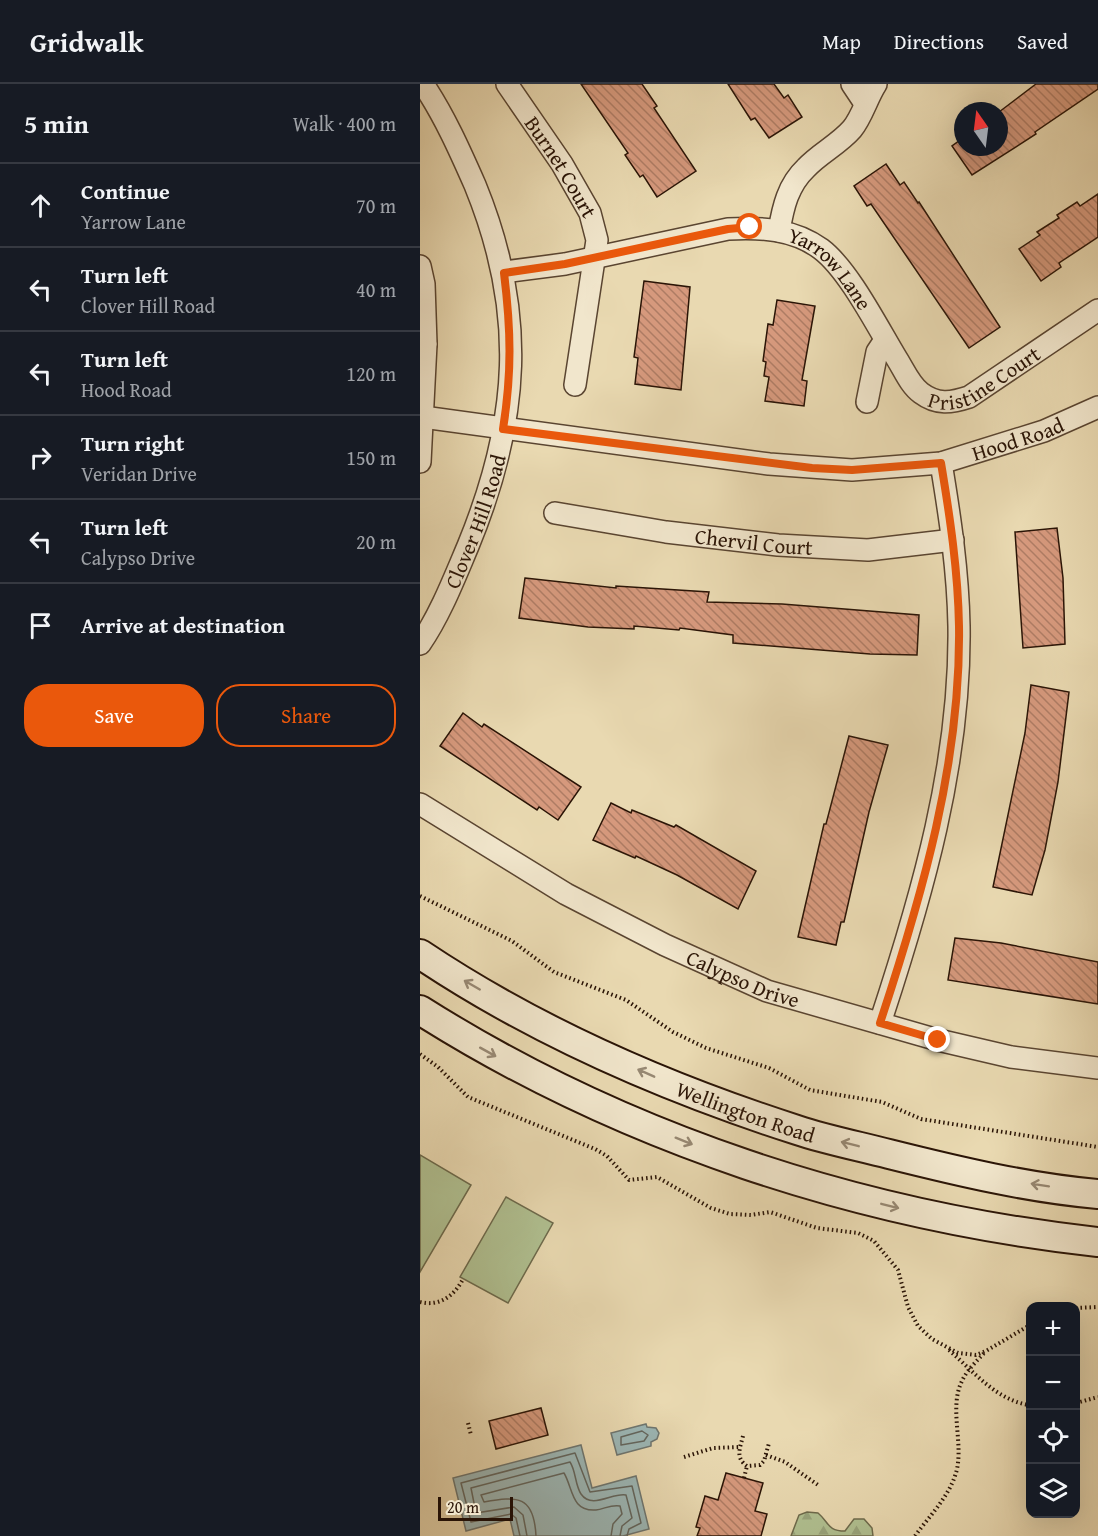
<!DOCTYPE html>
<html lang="en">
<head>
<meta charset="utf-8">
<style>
	body { margin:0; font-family:"Gentium Book Plus",serif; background:#242831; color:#f1f3f6 }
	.controls { position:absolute; right:18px; bottom:18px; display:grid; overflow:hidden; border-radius:12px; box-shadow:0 6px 24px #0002 }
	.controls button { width:54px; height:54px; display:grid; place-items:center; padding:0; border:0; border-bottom:2px solid #363941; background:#171b24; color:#f1f3f6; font:30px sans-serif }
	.compass { position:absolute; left:534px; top:18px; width:54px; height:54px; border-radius:50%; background:#171b24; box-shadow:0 6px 24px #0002; rotate:346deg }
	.scale { position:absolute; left:18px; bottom:15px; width:75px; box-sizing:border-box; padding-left:6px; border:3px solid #2a1406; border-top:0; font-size:16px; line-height:21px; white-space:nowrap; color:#2a1406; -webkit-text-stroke:4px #f1e6cc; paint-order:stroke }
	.stop { position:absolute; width:18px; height:18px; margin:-14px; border:4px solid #ea580c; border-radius:50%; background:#fff }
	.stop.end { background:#ea580c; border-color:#fff; box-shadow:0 2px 6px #0008 }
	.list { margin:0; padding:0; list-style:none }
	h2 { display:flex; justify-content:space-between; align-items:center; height:78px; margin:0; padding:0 24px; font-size:26px }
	h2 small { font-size:20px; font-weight:400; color:#9ea1a6 }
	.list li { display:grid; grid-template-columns:39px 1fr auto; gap:18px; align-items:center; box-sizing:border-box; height:84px; padding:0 24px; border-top:2px solid #363941 }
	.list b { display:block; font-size:22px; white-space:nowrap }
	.list p { margin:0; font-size:20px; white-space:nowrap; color:#9ea1a6 }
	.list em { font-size:20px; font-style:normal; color:#9ea1a6 }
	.actions { display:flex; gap:12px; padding:18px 24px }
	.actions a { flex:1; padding:14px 0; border:2px solid #ea580c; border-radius:24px; text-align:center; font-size:21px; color:#ea580c }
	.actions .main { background:#ea580c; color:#fff }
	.icon { flex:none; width:33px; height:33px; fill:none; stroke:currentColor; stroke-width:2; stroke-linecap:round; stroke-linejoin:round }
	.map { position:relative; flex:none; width:678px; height:1452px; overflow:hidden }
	header { display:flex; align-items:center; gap:36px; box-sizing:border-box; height:84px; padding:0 30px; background:#171b24; border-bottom:2px solid #363941 }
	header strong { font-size:28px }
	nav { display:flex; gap:33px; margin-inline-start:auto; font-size:21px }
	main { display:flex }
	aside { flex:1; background:#171b24 }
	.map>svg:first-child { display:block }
	.grass { fill:#b0c091; stroke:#6d6a4c; stroke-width:1.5 }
	.forest { fill:url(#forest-firs); stroke:#6d6a4c; stroke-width:1.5 }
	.water { fill:#9cb7b6; stroke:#6e7670; stroke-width:1.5 }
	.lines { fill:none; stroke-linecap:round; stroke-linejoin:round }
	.shore { stroke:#63665e; stroke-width:1.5 }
	.building { fill:url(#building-back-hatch); stroke:#2a1406; stroke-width:1.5 }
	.street-casing { stroke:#5a4531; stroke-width:24 }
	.secondary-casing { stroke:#2a1406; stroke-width:32 }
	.path { stroke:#2a1406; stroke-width:4; stroke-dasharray:1.5 3; stroke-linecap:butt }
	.street { stroke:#f1e6cc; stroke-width:21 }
	.secondary { stroke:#f1e6cc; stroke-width:28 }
	.oneway { stroke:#978873 }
	.route { stroke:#ea580c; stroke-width:8 }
	.labels { text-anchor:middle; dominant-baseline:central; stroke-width:5; stroke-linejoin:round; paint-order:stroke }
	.street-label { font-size:21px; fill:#2a1406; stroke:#f1e6cc }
</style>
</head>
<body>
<header>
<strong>Gridwalk</strong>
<nav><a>Map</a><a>Directions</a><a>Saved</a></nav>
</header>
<main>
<aside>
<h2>5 min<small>Walk · 400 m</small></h2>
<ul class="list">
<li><svg class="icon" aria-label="ahead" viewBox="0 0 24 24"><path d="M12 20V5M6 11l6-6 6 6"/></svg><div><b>Continue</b><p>Yarrow Lane</p></div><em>70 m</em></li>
<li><svg class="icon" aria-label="left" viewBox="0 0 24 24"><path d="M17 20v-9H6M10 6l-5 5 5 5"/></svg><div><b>Turn left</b><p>Clover Hill Road</p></div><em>40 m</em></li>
<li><svg class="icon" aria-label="left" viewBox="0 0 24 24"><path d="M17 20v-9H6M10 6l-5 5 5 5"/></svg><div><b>Turn left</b><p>Hood Road</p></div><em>120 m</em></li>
<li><svg class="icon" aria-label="right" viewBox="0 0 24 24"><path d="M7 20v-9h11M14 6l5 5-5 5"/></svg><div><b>Turn right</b><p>Veridan Drive</p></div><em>150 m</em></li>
<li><svg class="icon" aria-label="left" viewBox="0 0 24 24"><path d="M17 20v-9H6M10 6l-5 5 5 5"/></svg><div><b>Turn left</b><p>Calypso Drive</p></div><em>20 m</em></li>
<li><svg class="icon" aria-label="arrive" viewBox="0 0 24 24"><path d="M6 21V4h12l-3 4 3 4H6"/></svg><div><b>Arrive at destination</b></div></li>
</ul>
<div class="actions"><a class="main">Save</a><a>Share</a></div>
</aside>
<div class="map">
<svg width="678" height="1452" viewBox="0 0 678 1452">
	<defs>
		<pattern id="forest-firs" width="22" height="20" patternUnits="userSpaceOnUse" patternTransform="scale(1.5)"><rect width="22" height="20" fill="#b0c091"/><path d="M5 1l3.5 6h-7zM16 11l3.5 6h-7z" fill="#98a47c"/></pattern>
		<pattern id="building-back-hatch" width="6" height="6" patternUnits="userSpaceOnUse" patternTransform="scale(1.5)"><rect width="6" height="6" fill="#d6997d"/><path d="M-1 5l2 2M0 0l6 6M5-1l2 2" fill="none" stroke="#ae7c64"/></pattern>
	</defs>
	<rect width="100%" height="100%" fill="#e9d9b1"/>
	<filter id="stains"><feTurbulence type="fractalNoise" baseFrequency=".00333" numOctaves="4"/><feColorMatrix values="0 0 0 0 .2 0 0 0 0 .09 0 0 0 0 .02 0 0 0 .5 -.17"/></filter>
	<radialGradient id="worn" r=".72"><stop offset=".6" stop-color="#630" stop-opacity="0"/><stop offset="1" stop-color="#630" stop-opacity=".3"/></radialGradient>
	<!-- grass -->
	<g class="grass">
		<path d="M0,1071L51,1101L0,1188Z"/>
		<path d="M86,1113L133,1139L88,1219L40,1193Z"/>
	</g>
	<!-- forest -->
	<path class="forest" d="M387,1428L398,1429C409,1438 407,1447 425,1447L434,1435H444L452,1444L453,1452H371L379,1431Z"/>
	<!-- water -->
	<g class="water">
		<path d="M226,1340L227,1343L236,1344L239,1349L237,1355L231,1358V1362L197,1371L191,1349Z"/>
		<path d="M161,1361L172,1404L216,1392L229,1445L203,1452H94L90,1435L46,1447L33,1394Z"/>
	</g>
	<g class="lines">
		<!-- shore -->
		<g class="shore">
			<path d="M222,1347L228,1351L224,1357L201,1361V1353Z"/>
			<path d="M100,1452L96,1434L91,1430L51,1438L41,1399L155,1369L170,1408L212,1402L221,1439L209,1445L207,1452"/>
			<path d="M107,1452L103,1431L94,1423L56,1429L51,1404L150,1378C156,1387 155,1401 161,1410C172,1426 193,1408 206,1411L212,1434L202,1442L200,1452"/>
			<path d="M116,1452C114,1411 97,1412 64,1418L61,1411L144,1389C153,1404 151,1428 176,1426C184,1425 192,1420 200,1422L202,1430L193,1440L191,1452"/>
		</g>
	</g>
	<!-- building -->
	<g class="building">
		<path d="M161,0H222L237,22L234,24L276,87L237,113L223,91L220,93L205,71L208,69Z"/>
		<path d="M308,0H354L364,14L368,11L382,33L349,54L335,34L331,36Z"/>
		<path d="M616,0H678V5L615,48L616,50L552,91L532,62L543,54V63H579V28Z"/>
		<path d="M466,80L480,101L484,98L498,119L499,118L580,243L549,264L451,120L447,122L434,102Z"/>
		<path d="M678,110V153L639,179L641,183L621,197L599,165L620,151L617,148L639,134L637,131L657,118L660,122Z"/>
		<path d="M224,197L270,203L261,306L215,300L218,274L214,273Z"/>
		<path d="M357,216L395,222L382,296L387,297L384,322L345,317L349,293L344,292L346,278L343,277L348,240L353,241Z"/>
		<path d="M637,444L643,494L645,560L603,564L595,448Z"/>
		<path d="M105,494L196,504V502L289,508L287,518L362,520L499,531L497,571L450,570L313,559V551L260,544L259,546L214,542V545L168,543L99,534Z"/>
		<path d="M611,601L649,608L638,698L625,766L612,811L573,803L605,649Z"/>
		<path d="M43,629L62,643L64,640L161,703L138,736L119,723L117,726L20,662Z"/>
		<path d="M429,652L468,661L449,728L424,838H421L416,861L378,853L404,740H406Z"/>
		<path d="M191,719L211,729L212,726L254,743L256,741L336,787L318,825L257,791L216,772L215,774L173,756Z"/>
		<path d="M535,854L581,859L678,878V920L528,896Z"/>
		<path d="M121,1324L128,1351L76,1365L69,1337Z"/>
		<path d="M306,1389L343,1399L335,1427L347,1430L341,1452H277L280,1444L276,1443L285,1412L298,1416Z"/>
	</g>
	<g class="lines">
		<!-- street casing -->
		<g class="street-casing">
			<g id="street">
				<path id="s1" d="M87,0L142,80L170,129L177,156L155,301"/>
				<path d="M432,0L444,18"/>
				<path d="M359,147C363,123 368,101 386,84C400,69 418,61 432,45C442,33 447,14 456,0"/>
				<path d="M0,182L4,200L6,260L0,259"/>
				<path id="s2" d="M84,188L145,180L308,145C340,143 374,145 401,165C429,186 458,244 477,275C484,286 490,301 501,309C517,321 531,319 549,313L678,226"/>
				<path d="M447,318L457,268L465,256"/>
				<path id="s3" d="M3,333L349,380L432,386L521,379L624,347L678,323"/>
				<path d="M0,378L6,260"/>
				<path id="s4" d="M135,429L246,448L358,461L448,466L533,456"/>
				<path id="s5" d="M0,560C20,531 34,495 48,462C100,336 107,228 55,101C40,67 24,31 3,0"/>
				<path id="s6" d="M0,720L146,810L245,861L347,907L518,956L591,973L678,984"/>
				<path d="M460,939C502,812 541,678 539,542C538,487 530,433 521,379"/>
			</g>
		</g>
		<!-- secondary casing -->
		<g class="secondary-casing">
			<g id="secondary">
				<path id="s7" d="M0,870C115,947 246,1004 377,1046C407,1056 438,1062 469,1070C537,1087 608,1104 678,1110"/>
				<path d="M0,926C202,1054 440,1132 678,1158"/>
			</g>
		</g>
		<!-- path -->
		<g class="path">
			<path d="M0,812L92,857L134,888L206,916L253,948L286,964L349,984L390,1006L462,1018L501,1035L678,1063"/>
			<path d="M0,970L18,983L48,1013L175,1065L187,1072L209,1096L237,1093L291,1124L310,1130L331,1131L350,1128L397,1144L438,1149L454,1157L478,1186L488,1223L498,1242L512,1255L538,1269L556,1271L566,1267L610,1241"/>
			<path d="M0,1218C20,1223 35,1211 43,1195"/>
			<path d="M656,1224L678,1223"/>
			<path d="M529,1266C553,1287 577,1317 610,1321"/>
			<path d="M656,1319L678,1313"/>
			<path d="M48,1339L51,1351"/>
			<path d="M323,1352C320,1364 315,1374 327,1382L340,1381L344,1377L349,1359"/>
			<path d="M346,1371L365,1378L398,1401"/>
			<path d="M264,1373L293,1364L320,1363"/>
			<path d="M324,1394L327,1382"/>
			<path d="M495,1452C510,1431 531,1411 537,1385C543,1357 529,1323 542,1297C547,1286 557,1277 565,1268"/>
		</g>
		<!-- street -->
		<use href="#street" class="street"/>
		<!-- secondary -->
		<use href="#secondary" class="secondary"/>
	</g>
	<!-- one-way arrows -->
	<defs><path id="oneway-shaft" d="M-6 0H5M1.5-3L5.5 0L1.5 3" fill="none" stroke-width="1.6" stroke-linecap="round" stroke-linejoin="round" transform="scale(1.5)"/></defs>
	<g class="oneway">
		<use href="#oneway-shaft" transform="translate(52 901) rotate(-150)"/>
		<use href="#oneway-shaft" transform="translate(68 968) rotate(29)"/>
		<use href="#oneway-shaft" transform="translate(226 989) rotate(-156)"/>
		<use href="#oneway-shaft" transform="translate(264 1057) rotate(22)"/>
		<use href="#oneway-shaft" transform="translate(430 1060) rotate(-166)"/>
		<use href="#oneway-shaft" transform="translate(620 1101) rotate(-171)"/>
		<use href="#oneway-shaft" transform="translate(470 1122) rotate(14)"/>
	</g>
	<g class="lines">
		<!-- route -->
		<path class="route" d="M330,143L308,145L145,180L84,189C91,246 92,288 83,345L392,384L432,386L521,379C530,433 538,487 539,542C541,678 502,812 460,939L518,956"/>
	</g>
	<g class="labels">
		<!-- street labels -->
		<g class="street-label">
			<text stroke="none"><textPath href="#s1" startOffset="99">Burnet Court</textPath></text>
			<text stroke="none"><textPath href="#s2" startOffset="345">Yarrow Lane</textPath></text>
			<text stroke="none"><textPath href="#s2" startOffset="573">Pristine Court</textPath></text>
			<text stroke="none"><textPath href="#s3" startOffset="602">Hood Road</textPath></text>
			<text stroke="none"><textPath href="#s5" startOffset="135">Clover Hill Road</textPath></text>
			<text stroke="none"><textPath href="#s4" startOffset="201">Chervil Court</textPath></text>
			<text stroke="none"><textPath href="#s6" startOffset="368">Calypso Drive</textPath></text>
			<text stroke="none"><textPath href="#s7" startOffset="363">Wellington Road</textPath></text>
		</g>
	</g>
	<rect width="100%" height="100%" filter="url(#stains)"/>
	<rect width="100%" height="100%" fill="url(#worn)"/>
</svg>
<div class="controls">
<button>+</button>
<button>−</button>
<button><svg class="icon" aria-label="locate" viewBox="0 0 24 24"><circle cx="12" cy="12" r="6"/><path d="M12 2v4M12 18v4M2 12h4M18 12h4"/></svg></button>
<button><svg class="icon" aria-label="layers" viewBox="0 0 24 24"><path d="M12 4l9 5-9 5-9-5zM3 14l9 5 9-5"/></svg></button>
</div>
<svg class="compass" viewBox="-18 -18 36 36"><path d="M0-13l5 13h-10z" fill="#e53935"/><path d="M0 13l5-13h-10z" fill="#9ea1a6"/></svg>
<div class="scale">20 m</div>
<div class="stop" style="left:330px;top:143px"></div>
<div class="stop end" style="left:518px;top:956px"></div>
</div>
</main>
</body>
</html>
